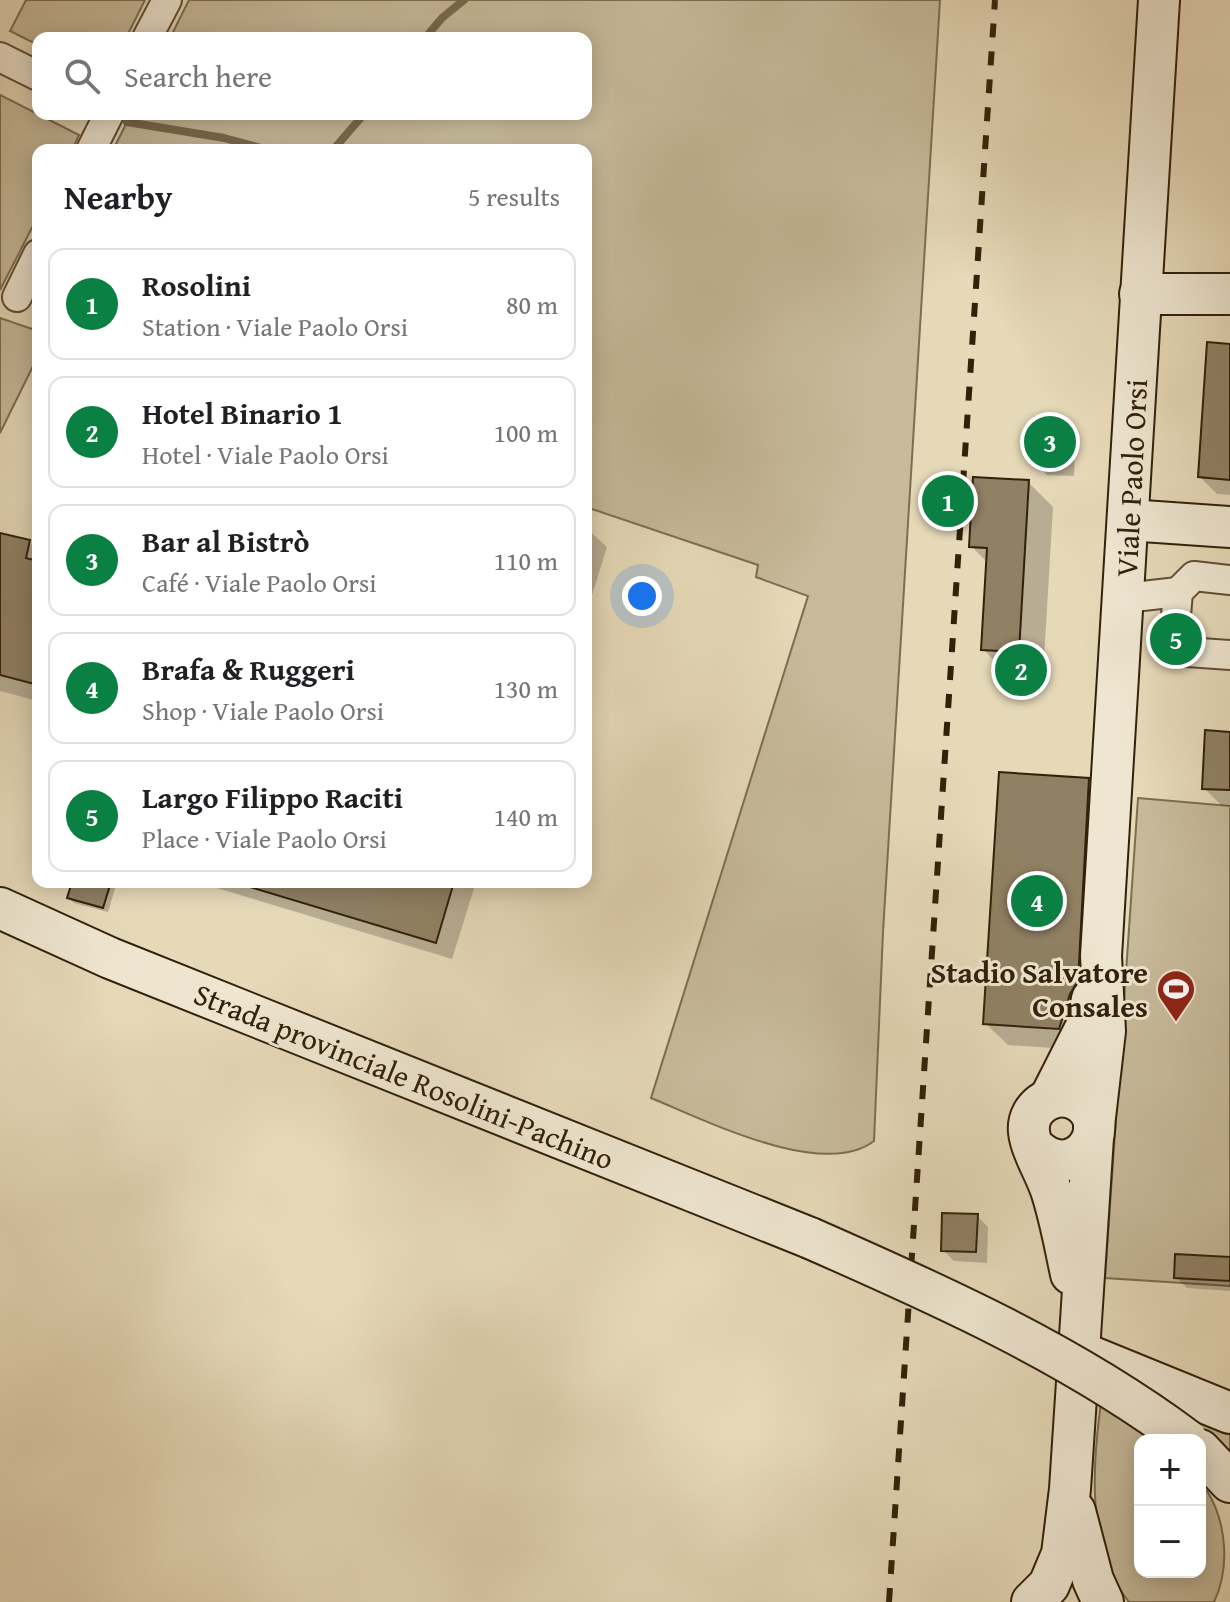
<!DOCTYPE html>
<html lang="en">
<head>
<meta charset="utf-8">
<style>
	body { margin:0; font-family:"Gentium Book Plus",serif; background:#f2f2f2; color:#202124 }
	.controls { position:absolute; right:24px; bottom:24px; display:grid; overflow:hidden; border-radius:16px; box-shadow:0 4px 20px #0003 }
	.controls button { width:72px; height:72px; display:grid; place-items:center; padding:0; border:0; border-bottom:2px solid #e0e0e0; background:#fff; color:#202124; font:40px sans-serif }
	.you { position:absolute; left:642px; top:596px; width:28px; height:28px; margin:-20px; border:6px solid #fff; border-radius:50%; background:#1a73e8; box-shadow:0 0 0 12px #1a73e833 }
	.badge { display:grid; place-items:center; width:52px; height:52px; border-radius:50%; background:#0b8043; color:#fff; font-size:26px; font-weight:700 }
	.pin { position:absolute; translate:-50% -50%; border:4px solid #fff; box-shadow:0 2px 8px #0006 }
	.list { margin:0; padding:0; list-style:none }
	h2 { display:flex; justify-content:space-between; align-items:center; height:104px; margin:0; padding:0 32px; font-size:34px }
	h2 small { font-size:26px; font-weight:400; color:#757577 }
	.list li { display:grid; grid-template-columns:52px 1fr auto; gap:24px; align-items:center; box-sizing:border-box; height:112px; margin:0 16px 16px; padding:0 16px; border:2px solid #e0e0e0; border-radius:16px }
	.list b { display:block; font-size:30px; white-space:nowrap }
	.list p { margin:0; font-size:26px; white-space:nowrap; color:#757577 }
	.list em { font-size:26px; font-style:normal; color:#757577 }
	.icon { flex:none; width:44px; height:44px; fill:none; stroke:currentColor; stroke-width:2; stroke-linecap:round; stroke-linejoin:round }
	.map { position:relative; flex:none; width:1230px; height:1602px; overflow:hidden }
	.search { position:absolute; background:#fff; box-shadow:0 4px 20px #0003; left:32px; top:32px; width:560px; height:88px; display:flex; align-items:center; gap:20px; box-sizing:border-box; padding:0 28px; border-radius:16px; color:#757577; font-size:30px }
	.panel { position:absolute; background:#fff; box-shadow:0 4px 20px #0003; left:32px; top:144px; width:560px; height:744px; border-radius:16px }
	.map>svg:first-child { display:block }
	.grass { fill:#c7ba9a; stroke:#7c6e52; stroke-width:2 }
	.shadow { fill:#0003 }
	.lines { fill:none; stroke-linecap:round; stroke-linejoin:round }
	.stream { stroke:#796a4f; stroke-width:8 }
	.building { fill:#908164; stroke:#32210a; stroke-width:2 }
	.street-casing { stroke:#5f4f36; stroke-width:32 }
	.secondary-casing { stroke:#32210a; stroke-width:44 }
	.street { stroke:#efe6d1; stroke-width:28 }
	.secondary { stroke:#efe6d1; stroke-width:40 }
	.rail { stroke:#32210a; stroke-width:6; stroke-dasharray:14 14; stroke-linecap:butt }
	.secondary-bridge-casing { stroke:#32210a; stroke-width:44; stroke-linecap:butt }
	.secondary-bridge { stroke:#efe6d1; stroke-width:40 }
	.labels { text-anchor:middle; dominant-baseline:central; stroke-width:6; stroke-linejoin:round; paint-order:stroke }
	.street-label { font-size:30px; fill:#32210a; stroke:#efe6d1 }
	.poi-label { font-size:30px; font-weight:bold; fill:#32210a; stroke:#efe6d1; text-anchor:end }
</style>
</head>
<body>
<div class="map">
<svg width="1230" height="1602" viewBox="0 0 1230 1602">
	<rect width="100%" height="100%" fill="#e6d9b8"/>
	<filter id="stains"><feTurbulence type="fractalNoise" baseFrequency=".0025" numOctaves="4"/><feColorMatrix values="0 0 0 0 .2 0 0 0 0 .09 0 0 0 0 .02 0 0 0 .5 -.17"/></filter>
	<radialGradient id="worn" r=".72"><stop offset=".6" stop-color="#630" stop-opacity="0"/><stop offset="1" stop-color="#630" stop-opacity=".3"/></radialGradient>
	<!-- grass -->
	<g class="grass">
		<path d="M26,0H145L126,38H38V45L10,31Z"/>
		<path d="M189,0H940L883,932L874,1141C823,1180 705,1120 651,1098L808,596L756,577L758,565L586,507V150H113L131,114H586V38H170Z"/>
		<path d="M0,95L79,135L72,150H38V216L0,290Z"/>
		<path d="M0,318L38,331V356L0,433Z"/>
		<path d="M1138,798L1230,806V1286L1105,1278Z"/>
		<path d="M1105,1373L1230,1430V1451L1220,1442L1200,1469V1440H1140V1572H1200V1491H1207C1227,1523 1230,1569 1214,1602H1129C1080,1542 1095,1445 1105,1373Z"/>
	</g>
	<!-- shadow -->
	<g class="shadow">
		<path d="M1230,346V495L1217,494L1200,477Z"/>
		<path d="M1065,421L1076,432L1074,476L1047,475L1036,464Z"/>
		<path d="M1028,482L1053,507L1043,676L1007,674L983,649L988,563L971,546Z"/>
		<path d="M586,528L607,547L586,614Z"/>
		<path d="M0,535L29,542L38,551V701L0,691Z"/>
		<path d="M1230,734V806L1221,805L1204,788Z"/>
		<path d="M1088,779L1111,802L1082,1050L1008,1045L985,1023Z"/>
		<path d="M74,882H117L108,912L74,903L69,898Z"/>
		<path d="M211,882H476L452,959L217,888Z"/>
		<path d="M977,1216L988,1227L987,1263L954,1261L943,1250Z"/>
		<path d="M1230,1259V1291L1187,1288L1176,1277Z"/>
	</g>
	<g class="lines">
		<!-- stream -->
		<g class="stream">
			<path d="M425,38L442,18L464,0"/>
			<path d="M127,122L224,138L268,150"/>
			<path d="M333,150L364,114"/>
		</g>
	</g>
	<!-- building -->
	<g class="building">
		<path d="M1207,342L1230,344V480L1198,477Z"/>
		<path d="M1035,417L1066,419L1064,466L1034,465Z"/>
		<path d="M973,477L1029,480L1019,652L981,650L987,548L969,547Z"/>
		<path d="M0,533L30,540L26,558L38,561V685L0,675Z"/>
		<path d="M1205,730L1230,732V790L1202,789Z"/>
		<path d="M999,772L1089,778L1078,981L1070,994L1059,1029L983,1024Z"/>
		<path d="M72,882H111L103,908L67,898Z"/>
		<path d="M250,882H454L436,943L250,887Z"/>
		<path d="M942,1213L978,1214L976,1252L941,1251Z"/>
		<path d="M1175,1254L1230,1257V1281L1174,1278Z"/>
	</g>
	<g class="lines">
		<!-- street casing -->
		<g class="street-casing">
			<g id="street">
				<path d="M147,38L167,0"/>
				<path d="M0,57L38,76"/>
				<path d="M91,150L109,114"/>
				<path d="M17,297L38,254"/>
				<path d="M1230,580L1194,576L1178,592L1173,651L1230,655"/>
				<path d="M1125,598L1178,592"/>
			</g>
		</g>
		<!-- secondary casing -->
		<g class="secondary-casing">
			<g id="secondary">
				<path d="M1140,294H1230"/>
				<path d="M1128,520L1230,527"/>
				<path d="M0,908L110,958L810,1238"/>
				<path d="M1050,1098L1087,1025L1092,999"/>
				<path d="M1094,1126L1105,1031L1101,956L1159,0"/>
				<path d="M1036,1149C1075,1185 1117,1127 1080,1102C1058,1087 1026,1105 1029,1132C1031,1150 1045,1172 1051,1190C1060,1217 1065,1246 1071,1274"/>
				<path d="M1080,1352L1230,1413"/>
				<path d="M1200,1450L1230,1482"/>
				<path d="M1075,1511L1093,1580L1103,1602"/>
				<path d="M1032,1602L1049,1585L1062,1554L1070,1489L1093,1137"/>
			</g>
		</g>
		<!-- street -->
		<use href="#street" class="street"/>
		<!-- secondary -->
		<use href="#secondary" class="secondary"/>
		<!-- rail -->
		<path class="rail" d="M889,1602L995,0"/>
		<!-- secondary-bridge casing -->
		<g class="secondary-bridge-casing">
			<path id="secondary-bridge" d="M810,1238C940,1295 1072,1354 1187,1440"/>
		</g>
		<!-- secondary-bridge -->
		<use href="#secondary-bridge" class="secondary-bridge"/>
	</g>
	<!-- icons -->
	<defs>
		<g id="stadium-pin" transform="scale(2)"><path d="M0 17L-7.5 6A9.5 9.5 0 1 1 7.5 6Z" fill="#8f2418" stroke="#efe6d1"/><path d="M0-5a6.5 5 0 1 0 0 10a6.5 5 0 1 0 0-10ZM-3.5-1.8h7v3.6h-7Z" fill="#fff"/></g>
	</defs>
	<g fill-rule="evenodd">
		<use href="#stadium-pin" x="1176" y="989"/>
	</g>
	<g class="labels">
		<!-- street labels -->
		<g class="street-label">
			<text transform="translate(1131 478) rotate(-87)">Viale Paolo Orsi</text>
			<text transform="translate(404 1076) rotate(22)">Strada provinciale Rosolini-Pachino</text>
		</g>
		<!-- poi labels -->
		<g class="poi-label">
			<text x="1148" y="972">Stadio Salvatore<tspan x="1148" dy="34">Consales</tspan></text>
		</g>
	</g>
	<rect width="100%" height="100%" filter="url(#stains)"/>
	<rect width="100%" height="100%" fill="url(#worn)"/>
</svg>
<div class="controls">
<button>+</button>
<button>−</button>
</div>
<div class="you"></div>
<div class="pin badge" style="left:948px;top:501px">1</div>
<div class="pin badge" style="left:1021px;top:670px">2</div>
<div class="pin badge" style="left:1050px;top:442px">3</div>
<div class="pin badge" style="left:1037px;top:901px">4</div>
<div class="pin badge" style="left:1176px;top:639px">5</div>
<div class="search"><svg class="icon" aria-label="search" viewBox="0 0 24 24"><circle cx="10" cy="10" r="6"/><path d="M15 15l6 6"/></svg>Search here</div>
<section class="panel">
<h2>Nearby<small>5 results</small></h2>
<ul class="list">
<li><span class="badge">1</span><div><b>Rosolini</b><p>Station · Viale Paolo Orsi</p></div><em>80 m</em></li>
<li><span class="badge">2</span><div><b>Hotel Binario 1</b><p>Hotel · Viale Paolo Orsi</p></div><em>100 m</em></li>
<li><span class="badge">3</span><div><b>Bar al Bistrò</b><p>Café · Viale Paolo Orsi</p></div><em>110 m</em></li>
<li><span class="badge">4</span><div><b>Brafa &amp; Ruggeri</b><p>Shop · Viale Paolo Orsi</p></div><em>130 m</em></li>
<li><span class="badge">5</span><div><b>Largo Filippo Raciti</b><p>Place · Viale Paolo Orsi</p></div><em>140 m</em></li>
</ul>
</section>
</div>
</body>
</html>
